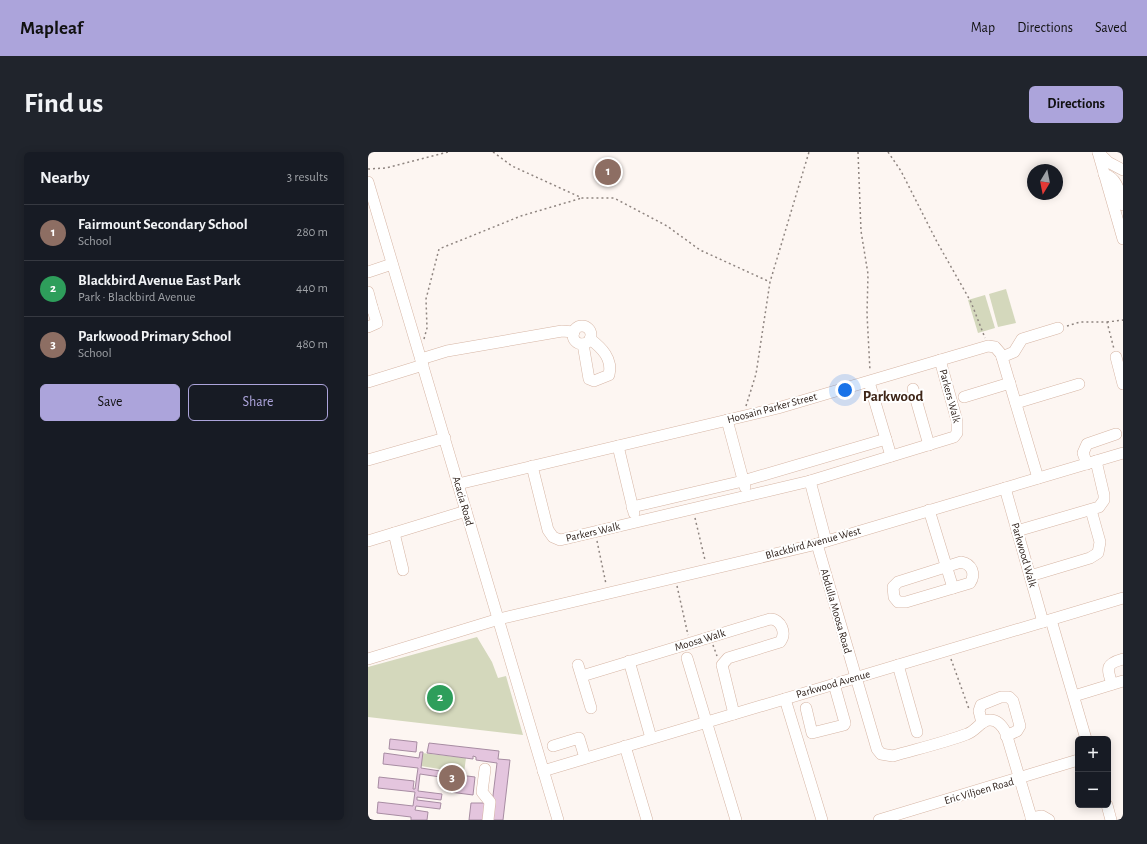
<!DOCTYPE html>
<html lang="en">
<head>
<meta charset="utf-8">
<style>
	body { margin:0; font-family:"Alegreya Sans",sans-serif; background:#20242c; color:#f1f3f6 }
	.controls { position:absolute; right:12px; bottom:12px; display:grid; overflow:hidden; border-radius:6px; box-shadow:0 2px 10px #0003 }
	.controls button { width:36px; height:36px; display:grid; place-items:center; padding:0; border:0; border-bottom:1px solid #363941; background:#171b24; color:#f1f3f6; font:20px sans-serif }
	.compass { position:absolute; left:659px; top:12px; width:36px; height:36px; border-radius:50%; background:#171b24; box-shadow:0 2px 10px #0003; rotate:190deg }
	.you { position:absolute; left:477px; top:238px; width:14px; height:14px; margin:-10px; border:3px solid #fff; border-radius:50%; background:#1a73e8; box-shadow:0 0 0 6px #1a73e833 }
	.badge { display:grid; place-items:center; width:26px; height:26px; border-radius:50%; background:#aca4db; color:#fff; font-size:13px; font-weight:700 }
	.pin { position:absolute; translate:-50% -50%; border:2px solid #fff; box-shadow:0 1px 4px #0006 }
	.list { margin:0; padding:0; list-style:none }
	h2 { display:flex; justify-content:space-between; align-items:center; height:52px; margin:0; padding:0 16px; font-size:17px }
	h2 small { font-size:13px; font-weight:400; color:#9ea1a6 }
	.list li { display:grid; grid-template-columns:26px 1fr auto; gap:12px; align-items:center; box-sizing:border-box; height:56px; padding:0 16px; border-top:1px solid #363941 }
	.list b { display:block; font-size:15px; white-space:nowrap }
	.list p { margin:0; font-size:13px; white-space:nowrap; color:#9ea1a6 }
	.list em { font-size:13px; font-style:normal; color:#9ea1a6 }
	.actions { display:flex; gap:8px; padding:12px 16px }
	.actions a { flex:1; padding:9px 0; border:1px solid #aca4db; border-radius:6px; text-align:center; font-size:14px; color:#aca4db }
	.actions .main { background:#aca4db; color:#111 }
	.map { position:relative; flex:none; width:755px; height:668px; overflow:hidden; border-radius:6px }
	header { display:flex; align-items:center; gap:24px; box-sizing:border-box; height:56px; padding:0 20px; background:#aca4db; color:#111 }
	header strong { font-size:19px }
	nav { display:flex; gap:22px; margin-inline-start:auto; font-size:14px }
	.intro { display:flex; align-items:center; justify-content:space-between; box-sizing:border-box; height:96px; padding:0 24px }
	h1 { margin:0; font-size:28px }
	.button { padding:10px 18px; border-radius:6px; background:#aca4db; color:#111; font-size:14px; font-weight:700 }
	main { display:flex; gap:24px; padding:0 24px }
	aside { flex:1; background:#171b24; border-radius:6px; box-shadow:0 2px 10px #0003 }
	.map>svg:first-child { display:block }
	.green { fill:#d4d8bc }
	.building { fill:#e4c5de; stroke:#a78ca2 }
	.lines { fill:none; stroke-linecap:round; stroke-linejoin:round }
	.minor-casing { stroke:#d6b5a4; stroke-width:12 }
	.path { stroke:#8f8580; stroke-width:1.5; stroke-dasharray:2 3; stroke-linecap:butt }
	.minor { stroke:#fff; stroke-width:11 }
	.labels { text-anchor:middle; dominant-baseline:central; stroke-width:4; stroke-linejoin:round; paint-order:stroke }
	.street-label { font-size:11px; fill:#2e211b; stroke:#fff }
	.district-label { font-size:15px; font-weight:bold; fill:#3e2517; stroke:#fff }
</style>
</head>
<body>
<header>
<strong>Mapleaf</strong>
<nav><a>Map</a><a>Directions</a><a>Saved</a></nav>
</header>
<div class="intro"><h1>Find us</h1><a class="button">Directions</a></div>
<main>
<aside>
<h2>Nearby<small>3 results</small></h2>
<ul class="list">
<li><span class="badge" style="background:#8d6e63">1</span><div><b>Fairmount Secondary School</b><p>School</p></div><em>280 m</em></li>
<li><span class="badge" style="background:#2e9e5b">2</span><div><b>Blackbird Avenue East Park</b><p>Park · Blackbird Avenue</p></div><em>440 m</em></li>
<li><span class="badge" style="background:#8d6e63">3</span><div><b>Parkwood Primary School</b><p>School</p></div><em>480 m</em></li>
</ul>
<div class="actions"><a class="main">Save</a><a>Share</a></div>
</aside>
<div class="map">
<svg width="755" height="668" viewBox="0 0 755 668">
	<rect width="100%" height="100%" fill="#fdf6f2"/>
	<!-- green -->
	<g class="green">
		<path d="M638,137L648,171L630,175L621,142Z"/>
		<path d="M617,143L627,176L610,181L600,148Z"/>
		<path d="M109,485L124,510L130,526L138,524L155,583L0,565V515Z"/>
		<path d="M54,601L98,606L96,621L53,614Z"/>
	</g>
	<!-- building -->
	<g class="building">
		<path d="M22,587L49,590L48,600L21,597Z"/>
		<path d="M61,591L131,599L130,607L142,608L135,668H122L129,611L108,608V605L105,604V607L59,601Z"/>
		<path d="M52,600H55L53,616L72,619V625L52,622L50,639L74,642L73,648L49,645V648L73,651L72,657L48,654L47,658L60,660L59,668H43V665L9,661L10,650L45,654L47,640L10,636L11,625L46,629L45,637H47L50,616L15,612L16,601L51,606Z"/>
		<path d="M84,622L107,625L105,643L82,640Z"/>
		<path d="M103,651H118L116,668H101Z"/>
	</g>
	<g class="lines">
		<!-- minor casing -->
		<g class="minor-casing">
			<g id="minor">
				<path d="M730,0L755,87"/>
				<path d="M730,0L740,10L755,18"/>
				<path d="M736,22C750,27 751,39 755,53"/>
				<path d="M0,30L190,668"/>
				<path d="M0,120L24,112"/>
				<path d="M0,140L4,155L0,156"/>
				<circle cx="214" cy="183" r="9"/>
				<path d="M0,175L9,171L4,155"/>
				<path d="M215,192L221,227L226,229L241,223C245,207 234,196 222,187"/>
				<path d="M634,205L646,200L654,187L690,176"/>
				<path d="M748,205L755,232"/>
				<path d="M53,207L79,199L194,179L206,180"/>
				<path d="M0,230L55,213"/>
				<path d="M501,230L523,304"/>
				<path d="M545,237L561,293"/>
				<path d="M596,245L642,231"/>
				<path d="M648,251L711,232"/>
				<path d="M359,268L377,335"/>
				<path d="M250,294L266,361"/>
				<path d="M0,308L77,286"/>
				<path d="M719,312L715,301L719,292L748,282"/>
				<path d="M164,314L180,378L185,385L192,388L442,329L586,285L589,281V269L572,208"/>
				<path d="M442,329L458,389"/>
				<path d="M90,332L410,256L620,194L627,195L633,202L670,326"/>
				<path d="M637,336L675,470"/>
				<path d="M264,355L375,329L518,287"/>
				<path d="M561,358L585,436"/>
				<path d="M649,379L731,355L736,348V343L728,309"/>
				<path d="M26,381L35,418"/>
				<path d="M0,389L98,359"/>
				<path d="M449,392L509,597L513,602L525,604C549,597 575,591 599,582C608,579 613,568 622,568C630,568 635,575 638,581L664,668"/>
				<path d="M593,410C604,412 608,422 602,431L538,450H530L526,445L525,435L530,430Z"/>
				<path d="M662,424L722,406L730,401L732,390L723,358"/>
				<path d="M683,468L718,587"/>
				<path d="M319,506L368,668"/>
				<path d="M0,507L131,467L449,392L755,301"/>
				<path d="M261,509L283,586"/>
				<path d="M210,513L223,556"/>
				<path d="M530,513L549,580"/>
				<path d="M214,524L402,467C413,467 419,481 412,490L360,506L354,513L366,562"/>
				<path d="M744,532C739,516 737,512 755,507"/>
				<path d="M706,544L755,529"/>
				<path d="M417,547L454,668"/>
				<path d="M438,556L444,581L476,573L477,571L466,532"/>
				<path d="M614,571L611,559L613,553L633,545H641L645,549L652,574L649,579L638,584"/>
				<path d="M185,594L211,586L217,606"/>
				<path d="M257,594L279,668"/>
				<path d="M117,617L114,640L122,650L120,668"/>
				<path d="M175,619L755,446"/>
				<path d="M739,653L743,668"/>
				<path d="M663,666L674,664L681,668"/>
				<path d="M511,668L710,608"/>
			</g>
		</g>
		<!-- path -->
		<g class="path">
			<path d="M125,0L144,14L214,46H246L299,74L332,98L402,130"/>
			<path d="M490,0L493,79L500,122L499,162L502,219"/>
			<path d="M520,0L533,19L569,90L603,150L617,186"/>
			<path d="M0,17L18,16L80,0"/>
			<path d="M739,170L755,168"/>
			<path d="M699,174L712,170H739L746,197"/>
			<path d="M56,187L59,176L58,147L71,97L153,64L214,46"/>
			<path d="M378,254L388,222L402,130L441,0"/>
			<path d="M327,366L337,408"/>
			<path d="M229,389L238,432"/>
			<path d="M309,434L320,483"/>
			<path d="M345,493L349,504"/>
			<path d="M583,507L601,557L602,556"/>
		</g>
		<!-- minor -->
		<use href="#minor" class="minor"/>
	</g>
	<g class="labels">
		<!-- street labels -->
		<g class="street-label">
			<text transform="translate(582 244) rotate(75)">Parkers Walk</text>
			<text transform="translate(404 256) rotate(-15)">Hoosain Parker Street</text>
			<text transform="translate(95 349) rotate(74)">Acacia Road</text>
			<text transform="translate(225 380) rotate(-13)">Parkers Walk</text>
			<text transform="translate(445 391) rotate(-15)">Blackbird Avenue West</text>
			<text transform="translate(656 403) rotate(74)">Parkwood Walk</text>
			<text transform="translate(468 459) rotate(74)">Abdulla Moosa Road</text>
			<text transform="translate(332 488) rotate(-17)">Moosa Walk</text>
			<text transform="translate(465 532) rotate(-16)">Parkwood Avenue</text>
			<text transform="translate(611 639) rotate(-16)">Eric Viljoen Road</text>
		</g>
		<!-- district labels -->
		<g class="district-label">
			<text x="525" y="244">Parkwood</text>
		</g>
	</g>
</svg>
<div class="controls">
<button>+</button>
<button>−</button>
</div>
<svg class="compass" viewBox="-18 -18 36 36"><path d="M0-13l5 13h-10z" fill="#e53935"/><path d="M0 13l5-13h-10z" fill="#9ea1a6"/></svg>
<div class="you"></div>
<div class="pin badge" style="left:240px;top:20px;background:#8d6e63">1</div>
<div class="pin badge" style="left:72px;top:546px;background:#2e9e5b">2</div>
<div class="pin badge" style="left:84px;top:626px;background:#8d6e63">3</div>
</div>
</main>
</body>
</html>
